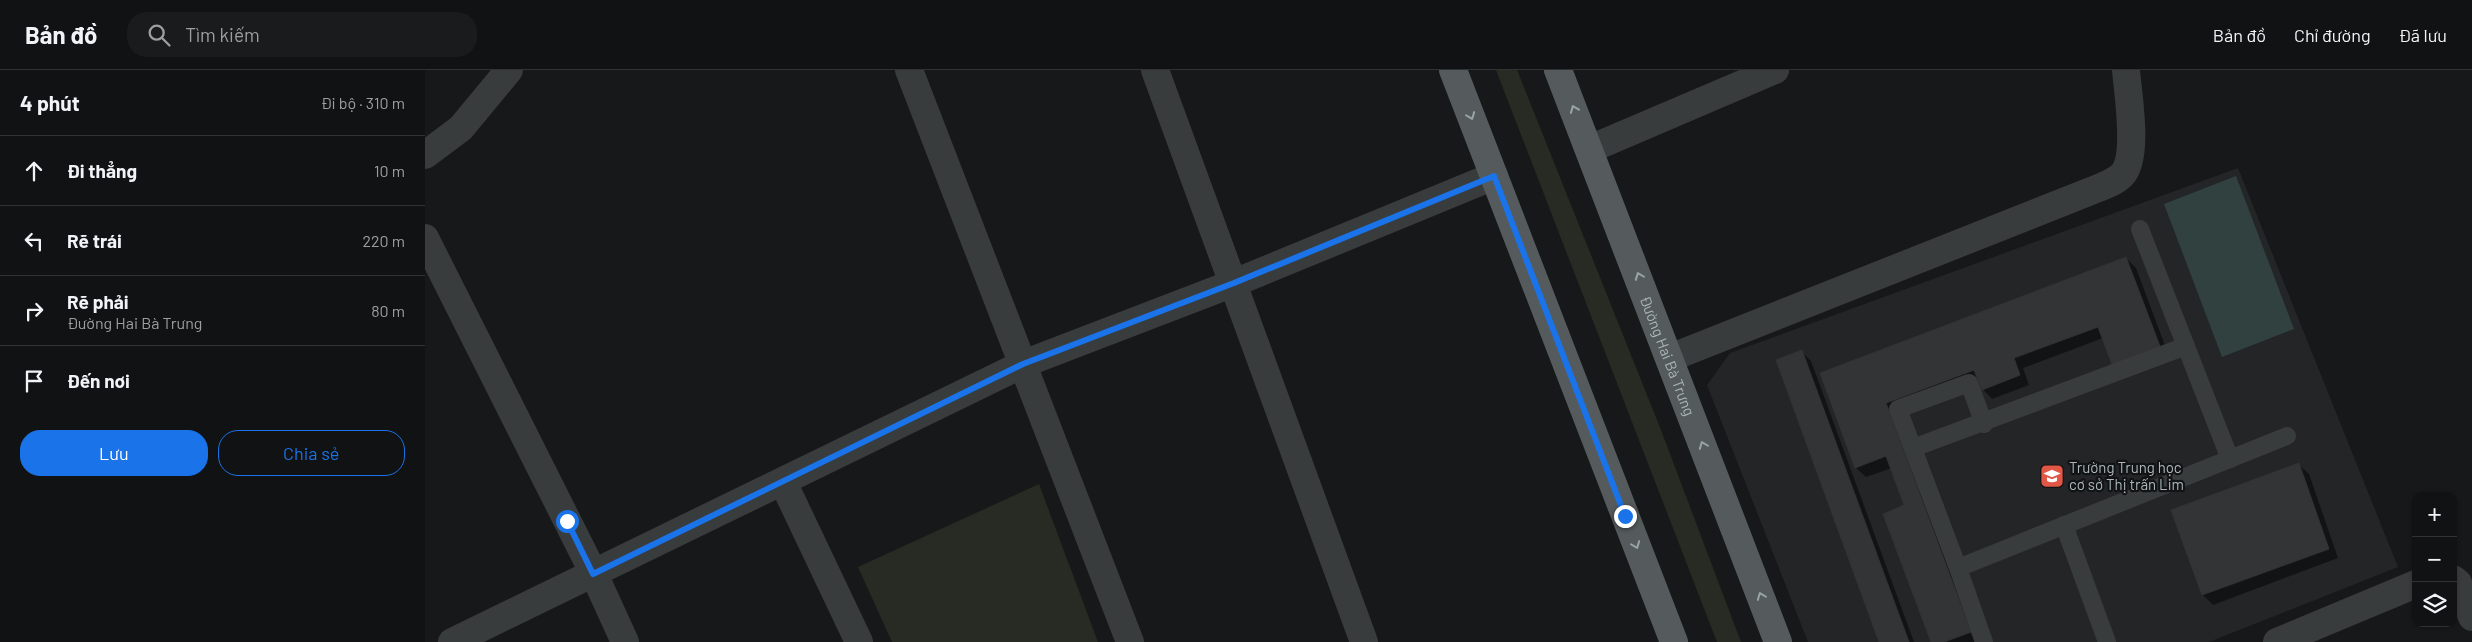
<!DOCTYPE html>
<html lang="vi">
<head>
<meta charset="utf-8">
<style>
	body { margin:0; font-family:Barlow,sans-serif; background:#1a1b1c; color:#f1f3f6 }
	.controls { position:absolute; right:15px; bottom:15px; display:grid; overflow:hidden; border-radius:10px; box-shadow:0 1px 4px #0004 }
	.controls button { width:45px; height:45px; display:grid; place-items:center; padding:0; border:0; border-bottom:1px solid #303233; background:#111213; color:#f1f3f6; font:25px sans-serif }
	.stop { position:absolute; width:15px; height:15px; margin:-11px; border:4px solid #1a73e8; border-radius:50%; background:#fff }
	.stop.end { background:#1a73e8; border-color:#fff; box-shadow:0 1px 5px #0008 }
	.list { margin:0; padding:0; list-style:none }
	h2 { display:flex; justify-content:space-between; align-items:center; height:65px; margin:0; padding:0 20px; font-size:21px }
	h2 small { font-size:16px; font-weight:400; color:#9c9ea0 }
	.list li { display:grid; grid-template-columns:32px 1fr auto; gap:15px; align-items:center; box-sizing:border-box; height:70px; padding:0 20px; border-top:1px solid #303233 }
	.list b { display:block; font-size:19px; white-space:nowrap }
	.list p { margin:0; font-size:16px; white-space:nowrap; color:#9c9ea0 }
	.list em { font-size:16px; font-style:normal; color:#9c9ea0 }
	.actions { display:flex; gap:10px; padding:15px 20px }
	.actions a { flex:1; padding:11px 0; border:1px solid #1a73e8; border-radius:20px; text-align:center; font-size:18px; color:#1a73e8 }
	.actions .main { background:#1a73e8; color:#fff }
	.icon { flex:none; width:28px; height:28px; fill:none; stroke:currentColor; stroke-width:2; stroke-linecap:round; stroke-linejoin:round }
	.map { position:relative; flex:none; width:2047px; height:572px; overflow:hidden }
	header { display:flex; align-items:center; gap:30px; box-sizing:border-box; height:70px; padding:0 25px; background:#111213; border-bottom:1px solid #303233 }
	header strong { font-size:24px }
	nav { display:flex; gap:28px; margin-inline-start:auto; font-size:18px }
	.search { width:350px; height:45px; background:#1a1b1c; display:flex; align-items:center; gap:12px; box-sizing:border-box; padding:0 18px; border-radius:20px; color:#9c9ea0; font-size:19px }
	main { display:flex }
	aside { flex:1; background:#111213 }
	.map>svg:first-child { display:block }
	.built { fill:#232526 }
	.green { fill:#272b23 }
	.water { fill:#31413f }
	.shadow { fill:#0007 }
	.building { fill:#323435; stroke:#313335 }
	.lines { fill:none; stroke-linecap:round; stroke-linejoin:round }
	.lane { stroke:#383c3d; stroke-width:18 }
	.street { stroke:#383c3d; stroke-width:28 }
	.primary { stroke:#555b5c; stroke-width:28 }
	.oneway { stroke:#99a4a6 }
	.route { stroke:#1a73e8; stroke-width:6 }
	.labels { text-anchor:middle; dominant-baseline:central; stroke-width:4.5; stroke-linejoin:round; paint-order:stroke }
	.street-label { font-size:15px; fill:#aab6b8; stroke:#121314 }
	.poi-label { font-size:15px; fill:#aab6b8; stroke:#121314; text-anchor:start }
</style>
</head>
<body>
<header>
<strong>Bản đồ</strong>
<div class="search"><svg class="icon" aria-label="search" viewBox="0 0 24 24"><circle cx="10" cy="10" r="6"/><path d="M15 15l6 6"/></svg>Tìm kiếm</div>
<nav><a>Bản đồ</a><a>Chỉ đường</a><a>Đã lưu</a></nav>
</header>
<main>
<aside>
<h2>4 phút<small>Đi bộ · 310 m</small></h2>
<ul class="list">
<li><svg class="icon" aria-label="ahead" viewBox="0 0 24 24"><path d="M12 20V5M6 11l6-6 6 6"/></svg><div><b>Đi thẳng</b></div><em>10 m</em></li>
<li><svg class="icon" aria-label="left" viewBox="0 0 24 24"><path d="M17 20v-9H6M10 6l-5 5 5 5"/></svg><div><b>Rẽ trái</b></div><em>220 m</em></li>
<li><svg class="icon" aria-label="right" viewBox="0 0 24 24"><path d="M7 20v-9h11M14 6l5 5-5 5"/></svg><div><b>Rẽ phải</b><p>Đường Hai Bà Trưng</p></div><em>80 m</em></li>
<li><svg class="icon" aria-label="arrive" viewBox="0 0 24 24"><path d="M6 21V4h12l-3 4 3 4H6"/></svg><div><b>Đến nơi</b></div></li>
</ul>
<div class="actions"><a class="main">Lưu</a><a>Chia sẻ</a></div>
</aside>
<div class="map">
<svg width="2047" height="572" viewBox="0 0 2047 572">
	<rect width="100%" height="100%" fill="#171819"/>
	<!-- built -->
	<path class="built" d="M1813,98L1973,497L1784,572H1383L1282,315L1305,283Z"/>
	<!-- green -->
	<g class="green">
		<path d="M1071,0H1092L1236,360L1316,572H1292Z"/>
		<path d="M614,414L673,572H467L433,497Z"/>
	</g>
	<!-- water -->
	<path class="water" d="M1811,106L1869,259L1797,287L1739,134Z"/>
	<!-- shadow -->
	<g class="shadow">
		<path d="M1701,188L1711,198L1745,289L1678,268L1598,298L1604,315L1567,329L1558,319L1554,311L1470,343L1554,572H1507L1481,436L1467,398L1441,407L1431,398L1396,304Z"/>
		<path d="M1376,281L1386,291L1489,572H1455Z"/>
		<path d="M1874,395L1884,404L1913,488L1788,535L1778,525L1748,441Z"/>
	</g>
	<!-- building -->
	<g class="building">
		<path d="M1701,187L1736,279L1688,297L1673,257L1589,288L1595,305L1557,320L1549,300L1461,333L1546,562L1519,572H1506L1458,444L1479,435L1461,386L1430,398L1395,303Z"/>
		<path d="M1377,280L1484,572H1454L1351,290Z"/>
		<path d="M1874,393L1904,479L1777,525L1746,440Z"/>
	</g>
	<g class="lines">
		<!-- lane -->
		<g class="lane">
			<path d="M1715,159L1805,389"/>
			<path d="M1559,354L1544,313L1473,339L1533,498L1559,572"/>
			<path d="M1488,378L1761,276"/>
			<path d="M1639,455L1682,572"/>
			<path d="M1533,498L1862,366"/>
		</g>
		<!-- street -->
		<g class="street">
			<path d="M484,0L705,572"/>
			<path d="M730,0L939,572"/>
			<path d="M1165,79L1350,0"/>
			<path d="M0,85L36,58L84,0"/>
			<path d="M0,168L169,504L200,572"/>
			<path d="M1245,288L1666,121C1676,117 1689,113 1697,105C1714,87 1703,25 1701,0"/>
			<path d="M358,412L434,572"/>
			<path d="M2028,509L2033,513L2047,547"/>
			<path d="M27,572L598,294L809,213L1069,106"/>
			<path d="M1852,572L1991,514"/>
		</g>
		<!-- primary -->
		<g class="primary">
			<path d="M1028,0L1249,572"/>
			<path id="s1" d="M1133,0L1353,572"/>
		</g>
	</g>
	<!-- one-way arrows -->
	<defs><path id="oneway-chevron" d="M-2-3.5L2.5 0L-2 3.5" fill="none" stroke-width="1.6" stroke-linecap="round" stroke-linejoin="round" transform="scale(1.25)"/></defs>
	<g class="oneway">
		<use href="#oneway-chevron" transform="translate(1149 39) rotate(-112)"/>
		<use href="#oneway-chevron" transform="translate(1046 46) rotate(69)"/>
		<use href="#oneway-chevron" transform="translate(1214 206) rotate(-111)"/>
		<use href="#oneway-chevron" transform="translate(1278 375) rotate(-111)"/>
		<use href="#oneway-chevron" transform="translate(1211 475) rotate(69)"/>
		<use href="#oneway-chevron" transform="translate(1336 526) rotate(-111)"/>
	</g>
	<g class="lines">
		<!-- route -->
		<path class="route" d="M142,451L168,504L598,294L809,213L1069,106L1200,446"/>
	</g>
	<!-- icons -->
	<defs>
		<g id="school-square" transform="scale(1.25)"><rect x="-9" y="-9" width="18" height="18" rx="4" fill="#e25646" stroke="#121314"/><path d="M0-5L7-2L0 1L-7-2ZM-4 1L0 2.5L4 1V4Q0 6-4 4Z" fill="#fff"/></g>
	</defs>
	<g fill-rule="evenodd">
		<use href="#school-square" x="1627" y="406"/>
	</g>
	<g class="labels">
		<!-- street labels -->
		<g class="street-label">
			<text stroke="none"><textPath href="#s1" startOffset="306">Đường Hai Bà Trưng</textPath></text>
		</g>
		<!-- poi labels -->
		<g class="poi-label">
			<text x="1644" y="397">Trường Trung học<tspan x="1644" dy="17">cơ sở Thị trấn Lim</tspan></text>
		</g>
	</g>
</svg>
<div class="controls">
<button>+</button>
<button>−</button>
<button><svg class="icon" aria-label="layers" viewBox="0 0 24 24"><path d="M12 4l9 5-9 5-9-5zM3 14l9 5 9-5"/></svg></button>
</div>
<div class="stop" style="left:142px;top:451px"></div>
<div class="stop end" style="left:1200px;top:446px"></div>
</div>
</main>
</body>
</html>
